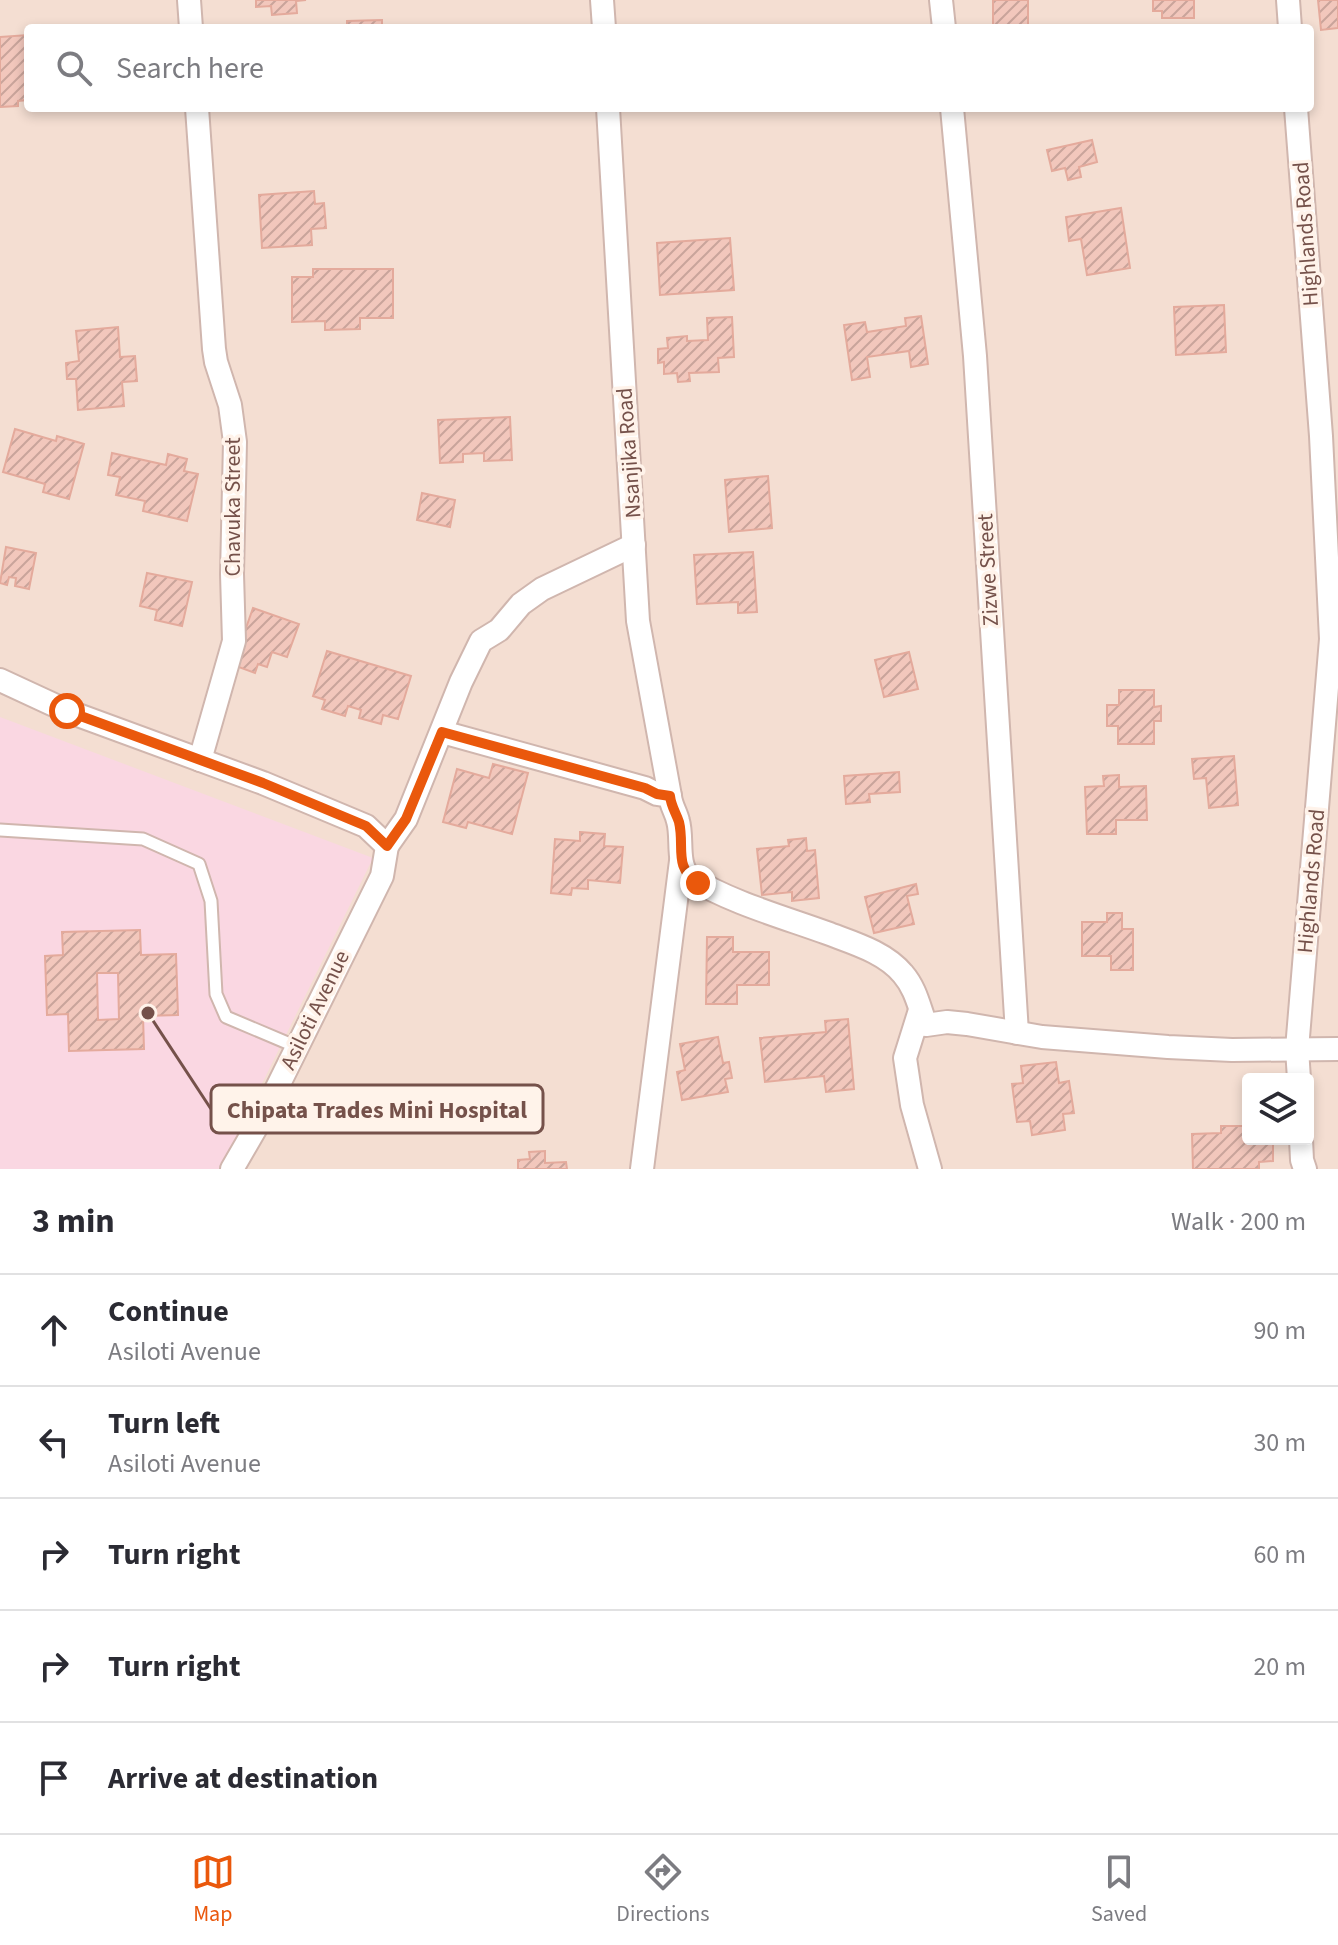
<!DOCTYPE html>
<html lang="en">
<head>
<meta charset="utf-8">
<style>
	body { margin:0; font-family:"Source Sans 3",sans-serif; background:#f2f2f3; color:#2b2b33 }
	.controls { position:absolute; right:24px; bottom:24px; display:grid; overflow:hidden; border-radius:8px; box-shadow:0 4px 12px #0003 }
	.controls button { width:72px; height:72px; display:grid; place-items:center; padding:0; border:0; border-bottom:2px solid #e1e1e2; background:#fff; color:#2b2b33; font:40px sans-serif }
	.stop { position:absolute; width:24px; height:24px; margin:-18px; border:6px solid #ea580c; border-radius:50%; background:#fff }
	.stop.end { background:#ea580c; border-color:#fff; box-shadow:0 2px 8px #0008 }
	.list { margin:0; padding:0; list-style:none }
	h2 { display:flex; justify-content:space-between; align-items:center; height:104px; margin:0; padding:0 32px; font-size:34px }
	h2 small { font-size:26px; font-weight:400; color:#7c7c81 }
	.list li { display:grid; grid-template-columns:52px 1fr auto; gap:24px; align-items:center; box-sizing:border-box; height:112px; padding:0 32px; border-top:2px solid #e1e1e2 }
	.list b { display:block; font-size:30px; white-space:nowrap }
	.list p { margin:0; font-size:26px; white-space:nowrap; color:#7c7c81 }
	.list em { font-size:26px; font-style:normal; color:#7c7c81 }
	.icon { flex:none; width:44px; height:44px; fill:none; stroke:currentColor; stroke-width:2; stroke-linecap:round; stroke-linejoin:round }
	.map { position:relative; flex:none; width:1338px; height:1169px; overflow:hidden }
	.search { position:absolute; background:#fff; box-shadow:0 4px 12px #0003; left:24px; right:24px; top:24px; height:88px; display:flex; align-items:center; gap:20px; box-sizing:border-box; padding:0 28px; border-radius:8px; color:#7c7c81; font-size:30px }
	.sheet { height:664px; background:#fff }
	nav { display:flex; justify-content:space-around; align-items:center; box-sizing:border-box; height:112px; border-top:2px solid #e1e1e2; background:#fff; font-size:22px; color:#7c7c81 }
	nav a { display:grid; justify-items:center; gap:4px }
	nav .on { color:#ea580c }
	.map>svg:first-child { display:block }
	.residential { fill:#f4ded2; fill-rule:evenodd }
	.medical { fill:#fad7e2 }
	.building { fill:url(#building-hatch); stroke:#e4aa9c; stroke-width:2; fill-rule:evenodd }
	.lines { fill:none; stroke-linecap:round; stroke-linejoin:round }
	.service-casing { stroke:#d0b6ae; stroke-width:15 }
	.minor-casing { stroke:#d0b6ae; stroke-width:26 }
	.service { stroke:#fff; stroke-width:11 }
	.minor { stroke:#fff; stroke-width:22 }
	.route { stroke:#ea580c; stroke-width:10 }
	.labels { text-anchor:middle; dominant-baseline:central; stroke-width:7; stroke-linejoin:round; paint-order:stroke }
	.street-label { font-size:22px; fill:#75514a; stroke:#fff3ea }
	.leader { fill:none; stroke:#75514a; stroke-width:3 }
	.callout-dot { fill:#75514a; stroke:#fff3ea; stroke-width:3 }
	.callout { fill:#fff3ea; stroke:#75514a; stroke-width:3 }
	.callout-label { font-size:24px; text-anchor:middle; font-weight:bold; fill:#75514a }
</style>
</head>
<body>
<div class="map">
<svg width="1338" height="1169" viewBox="0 0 1338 1169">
	<defs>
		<pattern id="building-hatch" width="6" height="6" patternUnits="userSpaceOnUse" patternTransform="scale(2)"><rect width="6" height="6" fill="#f2c7bc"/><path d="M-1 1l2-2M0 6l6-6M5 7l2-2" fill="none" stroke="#c9a49b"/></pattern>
	</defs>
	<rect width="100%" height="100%" fill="#fceee4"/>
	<!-- residential -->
	<path class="residential" d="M0,0H1338V1169H0ZM28,28H1310V108H28ZM1248,1079H1308V1139H1248Z"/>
	<!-- medical -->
	<path class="medical" d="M0,717L373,858L220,1169H0Z"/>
	<!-- building -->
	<g class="building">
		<path d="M256,0H306L296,1L297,13L272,15L271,6L256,7Z"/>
		<rect x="993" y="0" width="35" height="28"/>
		<path d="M1153,0H1194V18H1162V11H1153Z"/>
		<path d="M1318,0H1338V28L1321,30Z"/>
		<path d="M382,20V28H347V21Z"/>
		<path d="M28,35L27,100L18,101V106L0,107V37Z"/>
		<path d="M1092,140L1097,162L1079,167L1081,177L1068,180L1065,168L1052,171L1047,150Z"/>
		<path d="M314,191L315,204L324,203L326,228L311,229L312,245L262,248L259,195Z"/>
		<path d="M1121,208L1130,268L1087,275L1081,239L1069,241L1066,217Z"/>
		<path d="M730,238L734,290L660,295L657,243Z"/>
		<path d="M313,269H393V318H360V329L325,330V321L292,322V277H313Z"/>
		<path d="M1224,305L1226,352L1176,355L1174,307Z"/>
		<path d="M921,316L928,364L911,367L909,351L867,357L870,377L852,380L844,325L865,322L867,332L906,326L905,318Z"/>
		<path d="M732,317L734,357L718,358L719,372L689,373L690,381L678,382L677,373L664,374V362L658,363V349L668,348L667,338L687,336V341L708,340L707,318Z"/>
		<path d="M118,327L120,357L135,356L137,381L122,382L124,406L78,410L76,379H67L66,363L79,361L76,331Z"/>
		<path d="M510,417L512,460L484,461V453L463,454V462L440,463L438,420Z"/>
		<path d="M15,429L56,441L57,436L84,444L69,499L43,492L45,484L3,472Z"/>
		<path d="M112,453L166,465L168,454L187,459L184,471L198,474L187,521L143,511L145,501L116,495L120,477L108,475Z"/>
		<path d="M768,476L772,528L729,532L725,480Z"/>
		<path d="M422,493L455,500L450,527L417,520Z"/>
		<path d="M6,547L36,553L29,589L15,586L16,578L9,577L7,585L0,583Z"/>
		<path d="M753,552L757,612L738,613V602L697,604L694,555Z"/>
		<path d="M147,573L192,582L182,626L155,620L157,610L140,606Z"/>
		<path d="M253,608L299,624L287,657L272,652L267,667L258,664L255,673L233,665Z"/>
		<path d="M327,651L411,676L398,719L383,715L381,724L359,718L361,710L348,706L345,716L322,709L325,700L313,696Z"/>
		<path d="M909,652L918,689L884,697L875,660Z"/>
		<path d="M1119,690H1154V707L1161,706V721H1154V744H1118V726H1107V705H1119Z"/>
		<path d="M1234,756L1238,805L1209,808L1206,778L1194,779L1192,759Z"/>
		<path d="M493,764L528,773L512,834L468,822L466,828L443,822L457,769L489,778Z"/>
		<path d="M899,772L900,792L869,794L870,802L846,804L844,776Z"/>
		<path d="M1119,775V787L1146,786L1147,820H1116V834H1087L1085,787L1104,786L1103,776Z"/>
		<path d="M580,832L605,834L604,846L623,847L620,883L588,880V889L572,888L571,895L551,893L555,839L580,841Z"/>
		<path d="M806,838L807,851L815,850L819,898L792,901V892L762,895L757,849L789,846L788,840Z"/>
		<path d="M916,884L918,894L907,896L914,924L874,933L865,897Z"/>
		<path d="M1107,913H1122V929H1133V970H1111V956H1082V922H1107Z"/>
		<path d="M140,930L141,955L176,954L178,1015L143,1016L144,1049L69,1051L68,1014L47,1015L45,956L63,955L62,932ZM97,973H118L119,1019L98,1020Z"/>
		<path d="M707,937H733V952H769V985H737V1004H706Z"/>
		<path d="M848,1019L854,1089L826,1092L824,1076L765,1082L760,1038L826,1032L825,1021Z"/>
		<path d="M718,1037L723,1063L729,1062L732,1078L725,1079L728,1092L682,1100L677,1072L685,1070L680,1044Z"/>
		<path d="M1056,1062L1059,1083L1069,1081L1074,1113L1063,1114L1065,1130L1032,1135L1030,1121L1017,1122L1012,1084L1023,1083L1021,1066Z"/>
		<path d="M1221,1126H1244V1139H1273V1161L1259,1162V1169H1193L1192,1134L1221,1133Z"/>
		<path d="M545,1151V1163L566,1162L567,1169H518V1160L530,1159L529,1152Z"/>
	</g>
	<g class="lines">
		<!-- service casing -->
		<g class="service-casing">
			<path id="service" d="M0,830L143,839L199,864L211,901L216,994L226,1017L297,1047"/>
		</g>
		<!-- minor casing -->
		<g class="minor-casing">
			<g id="minor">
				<path d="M189,0L191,28"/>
				<path d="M602,0L604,28"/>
				<path d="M941,0L944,28"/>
				<path d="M1288,0L1290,28"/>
				<path d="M197,108L214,349L216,362L230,405L235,442L232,574L234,641L200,760"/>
				<path d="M608,108L638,621L670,796"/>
				<path d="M952,108L975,356L1017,1033"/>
				<path d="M1296,108L1321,436L1331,639L1297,1049L1299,1079"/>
				<path d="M0,680L67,711L263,783L366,826L387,846L382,876L265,1112L232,1169"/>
				<path d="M442,732L645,788L657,794L670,796C671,806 676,812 678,821C683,838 676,863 689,877C732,903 780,916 827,933C853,943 885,952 903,974C916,989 919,1007 926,1025L947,1022L967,1024L1042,1037L1168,1047L1232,1050L1338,1049"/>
				<path d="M387,846L406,819L461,682L481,641L499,630L521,604L542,589L634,545"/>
				<path d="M920,1010L905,1058L912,1105L930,1169"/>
				<path d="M1301,1139L1302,1160L1305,1169"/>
				<path d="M642,1169L681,861"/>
			</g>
		</g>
		<!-- service -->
		<use href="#service" class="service"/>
		<!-- minor -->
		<use href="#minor" class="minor"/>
	</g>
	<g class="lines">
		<!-- route -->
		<path class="route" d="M67,711L263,783L366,826L387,846L406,819L442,732L645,788L657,794L670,796C671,806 676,813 679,822C685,847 673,867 698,883"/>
	</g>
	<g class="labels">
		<!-- street labels -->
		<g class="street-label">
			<text transform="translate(1306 234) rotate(-94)">Highlands Road</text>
			<text transform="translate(629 453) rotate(-94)">Nsanjika Road</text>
			<text transform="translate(233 507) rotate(-90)">Chavuka Street</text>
			<text transform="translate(988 570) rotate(-93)">Zizwe Street</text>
			<text transform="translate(1311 881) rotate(-85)">Highlands Road</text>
			<text transform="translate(315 1010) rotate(-64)">Asiloti Avenue</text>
		</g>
	</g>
	<!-- callouts -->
	<path class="leader" d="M148 1013L211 1109"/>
	<circle class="callout-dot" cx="148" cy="1013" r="8"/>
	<rect class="callout" x="211" y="1085" width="332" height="48" rx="8"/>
	<g class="callout-label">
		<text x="377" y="1118">Chipata Trades Mini Hospital</text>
	</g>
</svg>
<div class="controls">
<button><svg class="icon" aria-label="layers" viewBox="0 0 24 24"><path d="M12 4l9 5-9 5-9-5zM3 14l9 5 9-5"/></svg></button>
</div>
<div class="stop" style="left:67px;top:711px"></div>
<div class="stop end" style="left:698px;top:883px"></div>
<div class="search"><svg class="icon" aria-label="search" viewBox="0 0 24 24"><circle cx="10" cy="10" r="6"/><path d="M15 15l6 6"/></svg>Search here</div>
</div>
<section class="sheet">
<h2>3 min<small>Walk · 200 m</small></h2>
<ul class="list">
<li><svg class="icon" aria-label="ahead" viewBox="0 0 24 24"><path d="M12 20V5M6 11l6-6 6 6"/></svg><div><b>Continue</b><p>Asiloti Avenue</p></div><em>90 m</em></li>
<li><svg class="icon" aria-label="left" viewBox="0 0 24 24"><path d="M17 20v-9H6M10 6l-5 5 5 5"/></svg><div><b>Turn left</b><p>Asiloti Avenue</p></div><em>30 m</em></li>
<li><svg class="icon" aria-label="right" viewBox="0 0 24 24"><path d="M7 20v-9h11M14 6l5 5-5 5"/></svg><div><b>Turn right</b></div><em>60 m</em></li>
<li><svg class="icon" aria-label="right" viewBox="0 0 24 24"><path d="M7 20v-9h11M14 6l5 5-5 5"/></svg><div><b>Turn right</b></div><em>20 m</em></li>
<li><svg class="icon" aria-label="arrive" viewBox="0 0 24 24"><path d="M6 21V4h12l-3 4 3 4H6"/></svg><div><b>Arrive at destination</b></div></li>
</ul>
</section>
<nav>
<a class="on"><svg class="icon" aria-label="map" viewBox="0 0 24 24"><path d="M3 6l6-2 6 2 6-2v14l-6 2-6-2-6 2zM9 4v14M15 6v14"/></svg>Map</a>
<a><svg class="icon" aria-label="directions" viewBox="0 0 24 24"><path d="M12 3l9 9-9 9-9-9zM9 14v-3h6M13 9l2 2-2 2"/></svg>Directions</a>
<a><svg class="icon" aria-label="saved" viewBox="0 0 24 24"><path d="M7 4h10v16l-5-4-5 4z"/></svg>Saved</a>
</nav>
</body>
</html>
